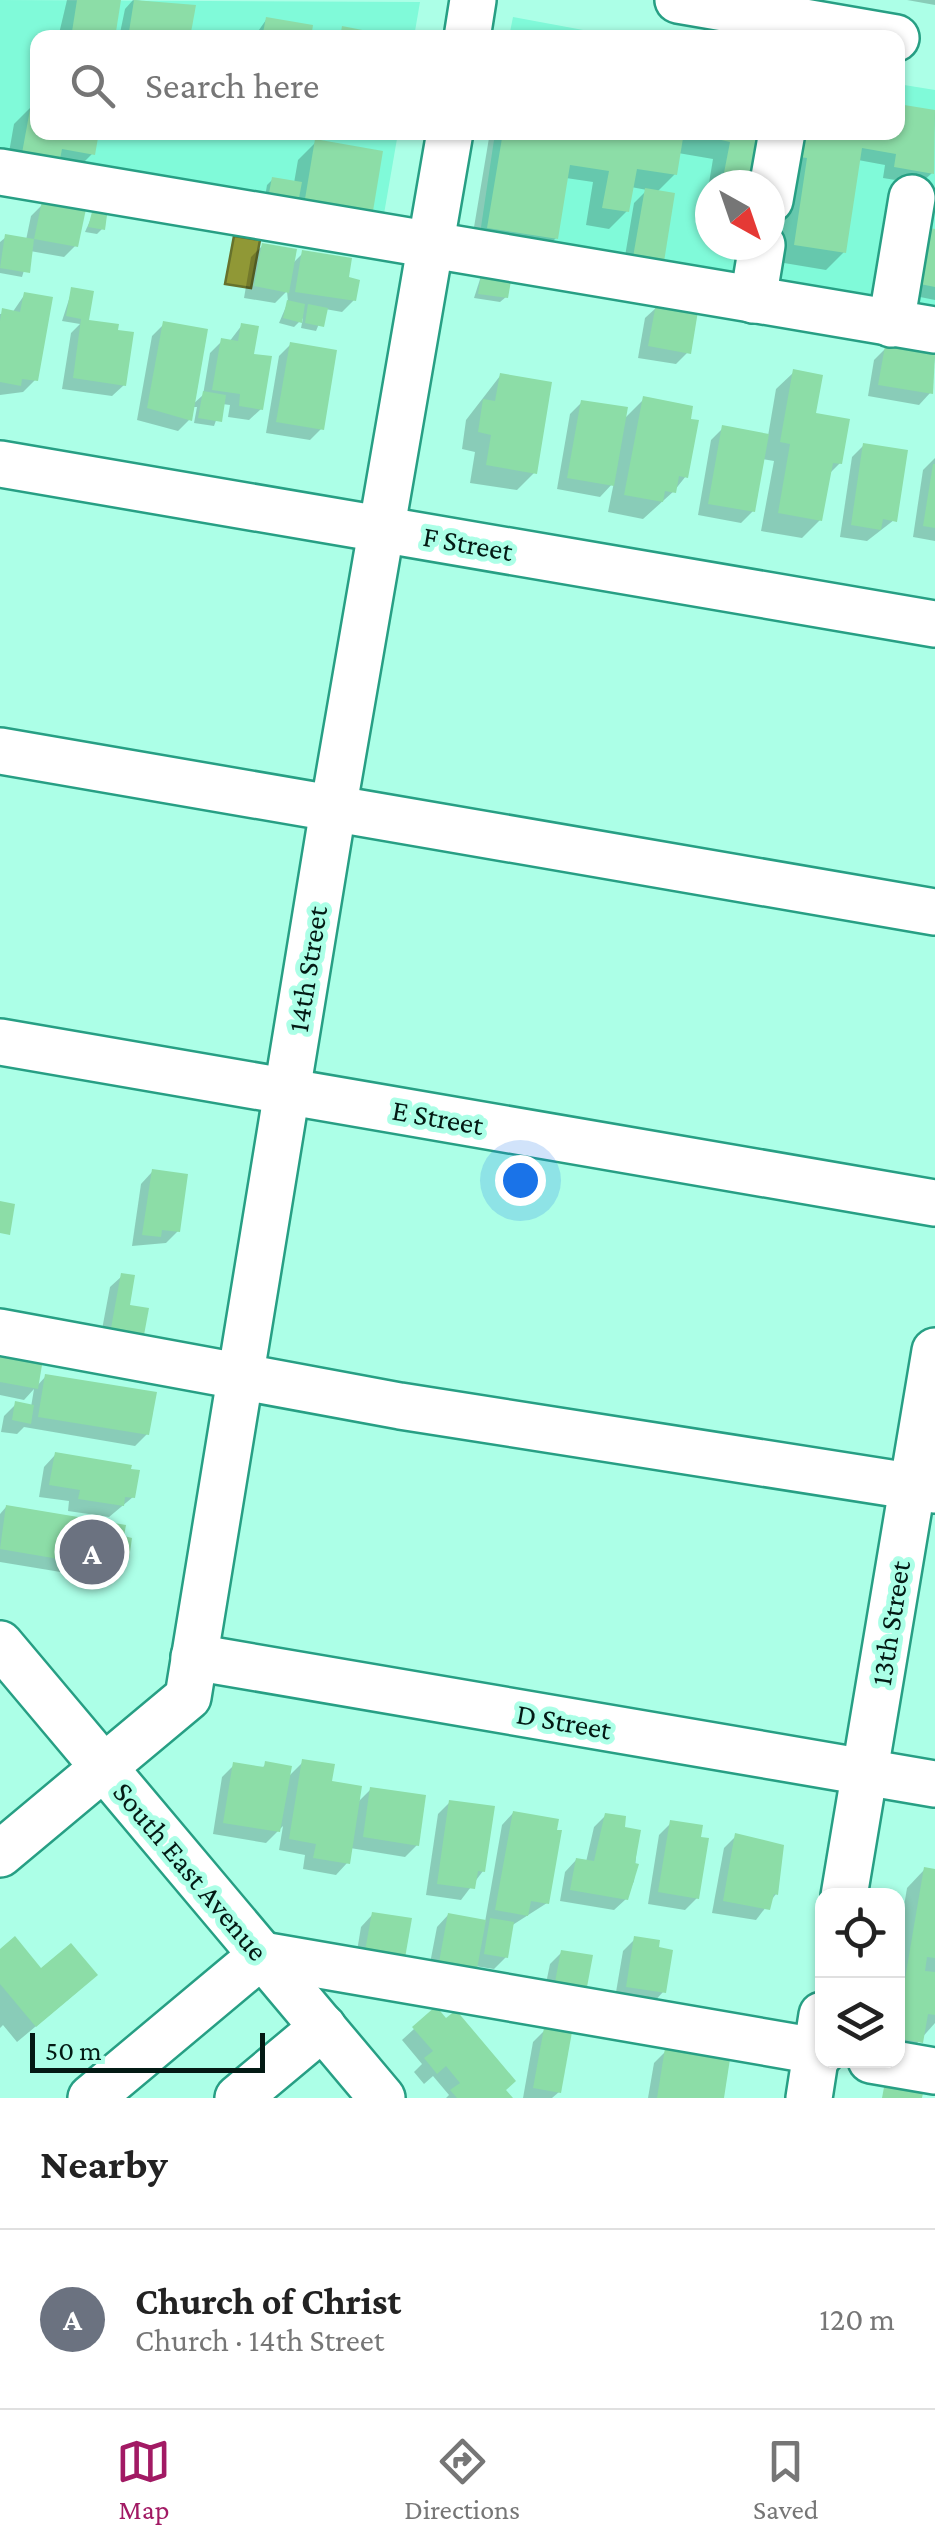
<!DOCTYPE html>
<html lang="en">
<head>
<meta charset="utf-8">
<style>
	body { margin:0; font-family:"Crimson Pro",serif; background:#f2f2f2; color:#222 }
	.controls { position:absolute; right:30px; bottom:30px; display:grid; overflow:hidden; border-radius:20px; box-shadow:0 2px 8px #0004 }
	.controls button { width:90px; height:90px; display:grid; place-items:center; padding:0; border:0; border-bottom:2px solid #e0e0e0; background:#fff; color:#222; font:50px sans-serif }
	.compass { position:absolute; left:695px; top:170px; width:90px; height:90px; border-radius:50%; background:#fff; box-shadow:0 2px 8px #0004; rotate:140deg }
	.scale { position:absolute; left:30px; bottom:25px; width:235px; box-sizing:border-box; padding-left:10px; border:5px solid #031a14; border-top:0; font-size:28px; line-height:35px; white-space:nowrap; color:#031a14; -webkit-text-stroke:8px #acffe7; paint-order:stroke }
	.you { position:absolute; left:520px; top:1180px; width:35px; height:35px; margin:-25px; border:8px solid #fff; border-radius:50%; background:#1a73e8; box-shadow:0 0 0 15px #1a73e833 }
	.badge { display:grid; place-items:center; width:65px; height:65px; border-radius:50%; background:#a21a64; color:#fff; font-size:32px; font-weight:700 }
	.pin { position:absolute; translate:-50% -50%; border:5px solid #fff; box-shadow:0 2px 10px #0006 }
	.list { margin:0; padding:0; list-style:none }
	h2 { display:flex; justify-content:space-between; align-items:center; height:130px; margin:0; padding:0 40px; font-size:42px }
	h2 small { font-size:32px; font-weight:400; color:#767676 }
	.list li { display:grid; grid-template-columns:65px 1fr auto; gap:30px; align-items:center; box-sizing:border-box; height:180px; padding:0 40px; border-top:2px solid #e0e0e0 }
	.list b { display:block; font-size:38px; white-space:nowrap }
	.list p { margin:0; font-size:32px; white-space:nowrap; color:#767676 }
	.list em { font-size:32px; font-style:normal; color:#767676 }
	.icon { flex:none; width:55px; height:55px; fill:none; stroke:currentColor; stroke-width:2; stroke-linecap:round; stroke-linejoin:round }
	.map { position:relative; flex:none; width:935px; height:2098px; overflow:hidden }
	.search { position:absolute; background:#fff; box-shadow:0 2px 8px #0004; left:30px; right:30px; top:30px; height:110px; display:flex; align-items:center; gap:25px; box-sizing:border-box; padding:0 35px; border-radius:20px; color:#767676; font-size:38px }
	.sheet { height:310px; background:#fff }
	nav { display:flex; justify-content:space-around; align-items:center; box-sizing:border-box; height:140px; border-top:2px solid #e0e0e0; background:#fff; font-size:28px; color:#767676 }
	nav a { display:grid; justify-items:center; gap:5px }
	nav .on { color:#a21a64 }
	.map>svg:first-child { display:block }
	.built { fill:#80fad9; fill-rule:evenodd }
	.water { fill:#909836; stroke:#66722c; stroke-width:2.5 }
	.shadow { fill:#0003 }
	.building { fill:#8cdda7 }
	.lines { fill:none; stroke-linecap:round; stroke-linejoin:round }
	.minor-casing { stroke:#279f84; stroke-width:50 }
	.minor { stroke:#fff; stroke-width:45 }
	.labels { text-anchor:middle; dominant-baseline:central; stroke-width:10; stroke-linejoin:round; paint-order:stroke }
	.street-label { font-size:30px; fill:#031a14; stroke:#acffe7 }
</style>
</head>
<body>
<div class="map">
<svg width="935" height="2098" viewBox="0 0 935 2098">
	<rect width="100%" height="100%" fill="#acffe7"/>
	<!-- built -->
	<g class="built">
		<path d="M0,0L420,2L414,37L38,38V132L398,133L380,237L0,172Z"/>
		<path d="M513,17L594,32L628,37H509Z"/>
		<path d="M898,84L935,90V330L477,254L495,133L898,132ZM710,185H770V245H710Z"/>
	</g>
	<!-- water -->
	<path class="water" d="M234,236L260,240L251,288L225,284Z"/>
	<!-- shadow -->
	<g class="shadow">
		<path d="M67,0H119L112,38H58Z"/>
		<path d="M133,0L193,7L187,38H119L125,9Z"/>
		<path d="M907,0H935V5Z"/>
		<path d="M266,20L308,38H239L254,37Z"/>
		<path d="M898,106L935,112L932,173L920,184L883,178L885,165L858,160L844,252L826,270L778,262L791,175L782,132H898Z"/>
		<path d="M31,107L38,132L93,153L75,171L4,181L14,124Z"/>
		<path d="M490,132H758L749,185H710V201H706L713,159L678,153L675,174L656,193L672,195L622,274L634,203L647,190L631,187L627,211L609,229L586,225L593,182L566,178L556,238L538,256L471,245Z"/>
		<path d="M316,142L380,153L286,228L263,209L267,185L273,179L294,183L298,160Z"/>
		<path d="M43,204L76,245L64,257L30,251L22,277L0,273V242L6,237L26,240L31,216Z"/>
		<path d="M93,214L102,229L97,234L85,232Z"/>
		<path d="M935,231V300L905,294Z"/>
		<path d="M263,245L292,264L303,253L346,279L354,300L342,312L325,309L316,331L301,328L303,318L294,327L279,323L288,302L287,291L275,303L244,298L251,257Z"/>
		<path d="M482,273L506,297L500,302L474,298Z"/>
		<path d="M72,290L124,385L112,396L62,389L71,333L80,324L62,321Z"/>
		<path d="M25,294L35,380L23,392L0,395V314L12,313Z"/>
		<path d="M657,307L688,352L676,364L638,358L645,318Z"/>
		<path d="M164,324L192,405L203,395L210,353L222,341L229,342L242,325L261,409L249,420L228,417L230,405L222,404L214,426L194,423L197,407H192L190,419L178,431L137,420L152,336Z"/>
		<path d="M291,344L322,428L310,440L266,433L279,356Z"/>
		<path d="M886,348L935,356L930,393L919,405L868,396L874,360Z"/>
		<path d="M794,372L840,463L829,474L820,520L802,538L761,531L774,461L762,459L753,511L741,523L698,515L711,440L723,428L768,436L776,389Z"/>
		<path d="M500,376L534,473L517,490L470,483L475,452L462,449L466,420Z"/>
		<path d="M644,399L686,476L674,491L643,519L608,512L614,482L600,497L557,489L570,414L582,402L623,420Z"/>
		<path d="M864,445L894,520L867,541L840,537L852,457Z"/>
		<path d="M935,458V541L913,537L923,470Z"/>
		<path d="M152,1172L178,1231L166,1243L132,1246L141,1184Z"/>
		<path d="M122,1276L127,1307L142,1334L130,1345L100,1340L110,1287Z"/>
		<path d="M0,1354L36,1387L46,1376L147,1434L135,1446L24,1427L17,1434L1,1432L4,1416L16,1404L31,1407L34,1389L24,1400L0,1395Z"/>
		<path d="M55,1455L133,1497L109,1517L68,1511L69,1501L39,1497L44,1467Z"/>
		<path d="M6,1507L126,1558L103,1579L0,1562V1514Z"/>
		<path d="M303,1762L356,1804L371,1789L417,1845L405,1857L350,1848L347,1863L336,1875L303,1869L305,1855L279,1850L283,1826L266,1843L213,1834L222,1777L234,1765L261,1769L266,1764L287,1778Z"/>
		<path d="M450,1802L483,1871L461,1900L426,1895L438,1814Z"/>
		<path d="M513,1813L554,1832L547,1903L511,1926L506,1957L494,1969L475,1966L426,1984L437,1927L448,1915L485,1922L502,1825Z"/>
		<path d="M606,1815L622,1829L638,1832L634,1881L626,1899L614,1910L560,1901L565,1872L576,1860L586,1862L594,1827Z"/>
		<path d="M671,1823L697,1898L685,1910L648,1904L659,1835Z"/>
		<path d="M736,1836L776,1894L756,1920L712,1913L724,1848Z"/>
		<path d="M924,1870L935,1872V2023L903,2059L898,2058V1942L907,1888Z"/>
		<path d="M372,1915L409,1920L355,1963L361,1927Z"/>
		<path d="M635,1939L663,1992L652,2004L615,1998L623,1951Z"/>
		<path d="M0,1952L77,1992L17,2042L3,2025L0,2028Z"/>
		<path d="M562,1952L585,1986L573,1998L544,1993L550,1964Z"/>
		<path d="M446,2021L503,2091L509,2098H446L449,2095L433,2076L424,2084L414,2072L422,2064L402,2040L414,2029Z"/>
		<path d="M545,2030L559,2092L552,2098H523L533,2042Z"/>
		<path d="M666,2051L721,2098H648L654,2063Z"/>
	</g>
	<!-- building -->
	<g class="building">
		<path d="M77,0H121L115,38H71Z"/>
		<path d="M134,0L196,5L190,38H128Z"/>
		<path d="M266,17L313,25L311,38H262Z"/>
		<path d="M342,26L393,36V38H340Z"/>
		<path d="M31,104L38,105V132H99L95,155L62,149L58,170L20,164Z"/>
		<path d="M898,104L935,110L934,174L894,167L896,154L862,148L846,253L794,245L807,158L792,156L796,132H898Z"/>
		<path d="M503,132H684L677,175L637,169L629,212L602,208L609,171L570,165L558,239L487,228Z"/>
		<path d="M686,132H760L752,185L722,183L730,142Z"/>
		<path d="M315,139L383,151L371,223L303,211Z"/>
		<path d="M272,177L302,182L297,209L267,204Z"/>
		<path d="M645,188L675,193L663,268L632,263Z"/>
		<path d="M42,201L86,209L78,247L34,239Z"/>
		<path d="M92,212L107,215L105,230L88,227Z"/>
		<path d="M925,227L935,229V287L915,283Z"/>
		<path d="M5,234L34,239L30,273L0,268Z"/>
		<path d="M262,243L297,249L289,293L254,286Z"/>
		<path d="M302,250L352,258L349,277L360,280L356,301L295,292Z"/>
		<path d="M482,270L512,275L508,298L478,294Z"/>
		<path d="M71,287L94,291L89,320L119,324L118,330L134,332L126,386L73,378L81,319L66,316Z"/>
		<path d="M24,292L53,297L38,381L22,379L21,386L0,382V321L2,308L20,312Z"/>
		<path d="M287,300L305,304L302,323L283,318Z"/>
		<path d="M308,304L328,308L324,327L305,323Z"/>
		<path d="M656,304L698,311L691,354L648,346Z"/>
		<path d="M163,321L208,329L192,421L147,408Z"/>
		<path d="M241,323L259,326L254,354L272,356L263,410L239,406L240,394L212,390L221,338L238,341Z"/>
		<path d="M290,342L337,350L324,430L276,422Z"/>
		<path d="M885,346L935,354L933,394L878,385Z"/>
		<path d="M793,369L823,375L816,413L850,419L842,464L833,463L822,521L778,513L790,444L780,442Z"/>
		<path d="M500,373L552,382L537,474L486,465L491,435L478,432L483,399L495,401Z"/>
		<path d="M203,391L226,395L222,422L198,418Z"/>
		<path d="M643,396L693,406L691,419L699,420L688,478L679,476L676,493L665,491L663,502L624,495Z"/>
		<path d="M581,400L628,407L614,486L567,478Z"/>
		<path d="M722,425L769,434L755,512L708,504Z"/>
		<path d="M863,443L908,450L897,522L883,519L881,530L851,525Z"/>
		<path d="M933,464H935V528L923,526Z"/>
		<path d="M152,1169L188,1174L180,1232L162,1230L161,1237L142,1235Z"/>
		<path d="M0,1201L15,1204L10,1235L0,1233Z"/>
		<path d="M121,1273L135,1275L130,1305L149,1308L144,1335L111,1328Z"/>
		<path d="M0,1351L43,1359L38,1389L0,1382Z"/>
		<path d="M45,1374L157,1392L149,1435L38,1417Z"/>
		<path d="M15,1401L34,1405L31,1424L12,1420Z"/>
		<path d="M55,1452L132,1465L131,1469L140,1470L135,1498L125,1497L124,1506L78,1499L80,1490L49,1485Z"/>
		<path d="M6,1505L126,1525L124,1536L132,1538L129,1559L119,1557L117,1569L0,1549Z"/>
		<path d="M302,1759L335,1764L332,1781L362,1786L350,1864L313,1858L316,1844L289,1839Z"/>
		<path d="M265,1761L292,1766L280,1832L223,1823L233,1762L264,1767Z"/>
		<path d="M370,1787L426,1795L419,1846L363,1837Z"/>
		<path d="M449,1800L495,1806L485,1872L478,1871L475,1889L437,1884Z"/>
		<path d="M513,1811L559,1819L557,1830H562L549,1904L531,1901L528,1916L495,1910Z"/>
		<path d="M605,1813L626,1816L625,1827L641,1830L635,1863L639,1864L628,1900L570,1890L576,1858L594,1861Z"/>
		<path d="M670,1820L703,1825L701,1837L709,1838L699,1899L658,1892Z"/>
		<path d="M735,1833L784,1845L778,1895L774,1894L770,1910L723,1901Z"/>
		<path d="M924,1867L935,1869V1958L927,1957L925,1971L935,1972V2015L928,2014L923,2043L898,2038V2020Z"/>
		<path d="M372,1912L412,1918L405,1958L365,1951Z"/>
		<path d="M448,1913L486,1920L475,1980L437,1973Z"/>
		<path d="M490,1918L514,1922L508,1958L484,1954Z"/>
		<path d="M15,1936L41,1968L71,1943L98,1975L36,2027L0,1984V1949Z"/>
		<path d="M634,1936L660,1940L659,1947L673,1950L666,1993L626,1987Z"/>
		<path d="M561,1950L593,1955L587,1987L555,1982Z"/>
		<path d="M436,2006L446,2018L456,2010L516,2081L506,2090L513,2098H457L450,2090L460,2083L446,2066L437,2074L424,2058L433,2051L412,2027Z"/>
		<path d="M544,2028L572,2032L561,2093L533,2088Z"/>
		<path d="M665,2048L730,2059L724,2098H657Z"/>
		<path d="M885,2082L924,2088L922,2098H882Z"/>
	</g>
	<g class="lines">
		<!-- minor casing -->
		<g class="minor-casing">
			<g id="minor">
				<path d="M678,0L896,38"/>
				<path d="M467,38L473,0"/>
				<path d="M0,172L935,330"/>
				<path d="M770,200L782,132"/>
				<path d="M753,300L762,245"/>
				<path d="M891,324L912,198"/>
				<path d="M0,464L935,624"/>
				<path d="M0,751L935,912"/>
				<path d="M0,1042L935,1203"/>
				<path d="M0,1332L400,1406L935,1490"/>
				<path d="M0,1644L382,2098"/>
				<path d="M194,1657L935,1784"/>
				<path d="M0,1854L188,1697L333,810L450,132"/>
				<path d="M844,1896L935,1351"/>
				<path d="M871,2060L935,2071"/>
				<path d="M91,2098L262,1955L822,2052"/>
				<path d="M238,2098L323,2027"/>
				<path d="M809,2098L822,2015"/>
			</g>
		</g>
		<!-- minor -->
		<use href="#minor" class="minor"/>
	</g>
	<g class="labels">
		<!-- street labels -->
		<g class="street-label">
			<text transform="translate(468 543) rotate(10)">F Street</text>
			<text transform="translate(307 969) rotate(-81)">14th Street</text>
			<text transform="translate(438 1117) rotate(10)">E Street</text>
			<text transform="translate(890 1623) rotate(-81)">13th Street</text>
			<text transform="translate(564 1721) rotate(10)">D Street</text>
			<text transform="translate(191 1871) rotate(50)">South East Avenue</text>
		</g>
	</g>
</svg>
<div class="controls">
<button><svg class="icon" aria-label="locate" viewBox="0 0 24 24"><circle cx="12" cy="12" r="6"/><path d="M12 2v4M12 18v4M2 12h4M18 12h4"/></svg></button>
<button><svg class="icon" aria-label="layers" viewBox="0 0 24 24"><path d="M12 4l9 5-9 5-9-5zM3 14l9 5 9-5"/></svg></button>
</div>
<svg class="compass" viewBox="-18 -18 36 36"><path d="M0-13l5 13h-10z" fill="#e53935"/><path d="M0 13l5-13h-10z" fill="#767676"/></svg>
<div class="scale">50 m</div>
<div class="you"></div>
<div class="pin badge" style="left:92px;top:1552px;background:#6b7280">A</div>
<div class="search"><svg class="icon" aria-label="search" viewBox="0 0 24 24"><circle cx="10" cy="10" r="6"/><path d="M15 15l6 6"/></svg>Search here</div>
</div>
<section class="sheet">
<h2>Nearby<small></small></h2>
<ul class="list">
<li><span class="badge" style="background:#6b7280">A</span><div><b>Church of Christ</b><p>Church · 14th Street</p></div><em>120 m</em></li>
</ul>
</section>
<nav>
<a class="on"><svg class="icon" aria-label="map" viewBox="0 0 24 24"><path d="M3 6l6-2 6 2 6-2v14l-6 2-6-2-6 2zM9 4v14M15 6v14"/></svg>Map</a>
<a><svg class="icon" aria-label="directions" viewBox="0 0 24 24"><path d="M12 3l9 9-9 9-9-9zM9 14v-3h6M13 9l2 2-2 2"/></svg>Directions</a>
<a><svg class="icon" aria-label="saved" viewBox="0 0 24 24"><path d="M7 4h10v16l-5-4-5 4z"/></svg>Saved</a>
</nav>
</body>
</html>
